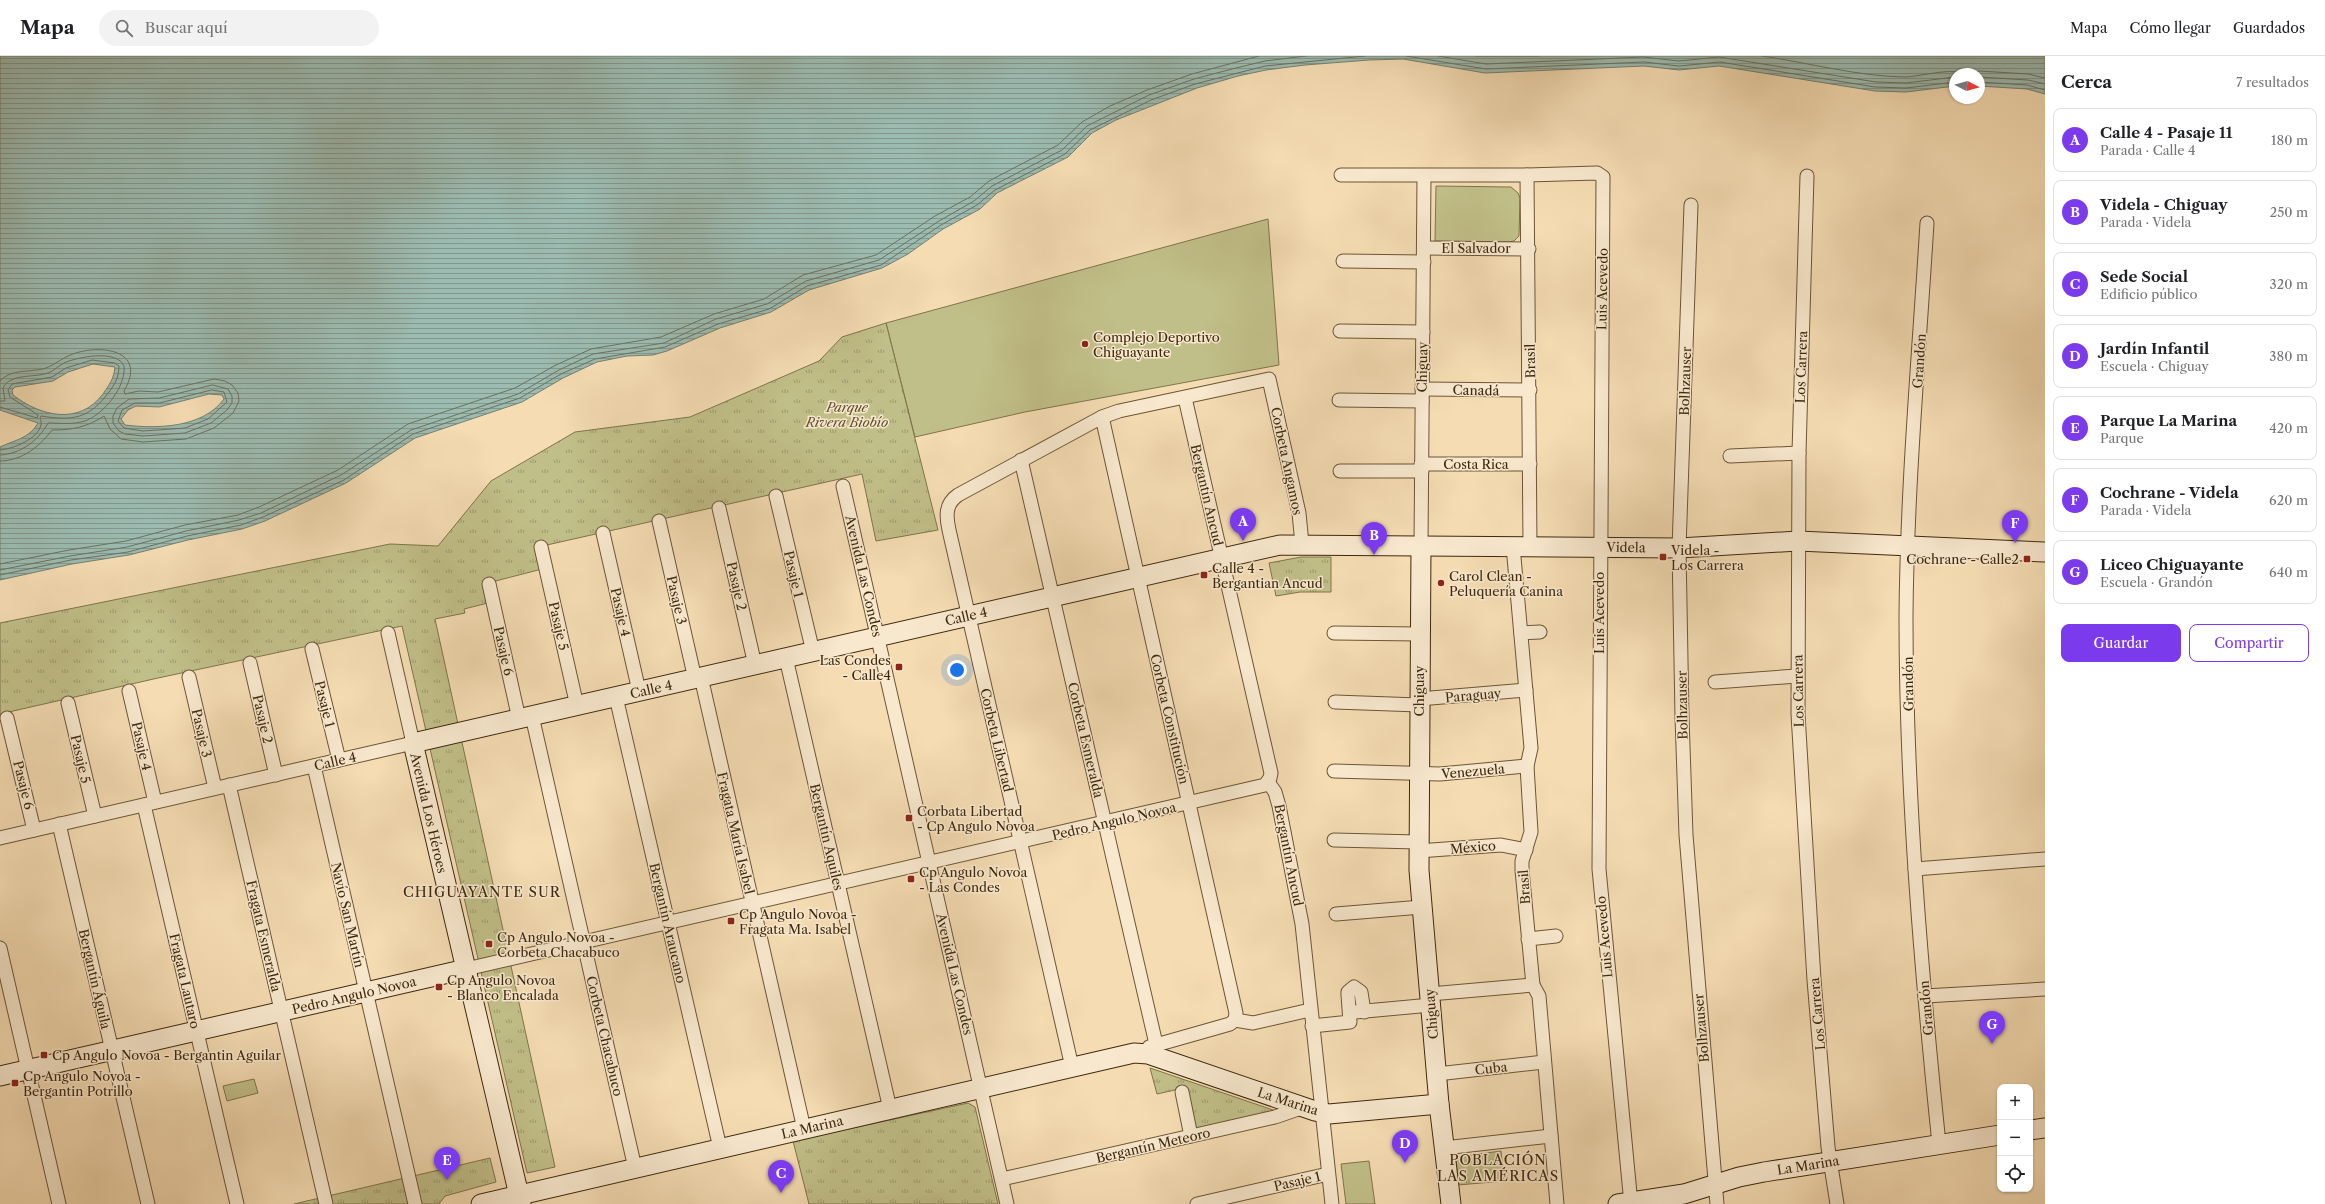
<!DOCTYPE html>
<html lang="es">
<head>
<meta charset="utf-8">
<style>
	body { margin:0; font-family:"Libre Caslon Text",serif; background:#f2f2f2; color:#202124 }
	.controls { position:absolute; right:12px; bottom:12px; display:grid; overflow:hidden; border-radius:8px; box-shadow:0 1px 3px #0004 }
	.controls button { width:36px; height:36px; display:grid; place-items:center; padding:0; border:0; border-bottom:1px solid #e0e0e0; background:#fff; color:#202124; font:20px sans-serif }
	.compass { position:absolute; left:1949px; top:12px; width:36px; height:36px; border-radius:50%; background:#fff; box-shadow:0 1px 3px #0004; rotate:96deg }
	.you { position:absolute; left:957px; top:614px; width:14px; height:14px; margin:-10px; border:3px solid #fff; border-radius:50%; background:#1a73e8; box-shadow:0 0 0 6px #1a73e833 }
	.badge { display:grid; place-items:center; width:26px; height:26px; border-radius:50%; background:#7c3aed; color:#fff; font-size:13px; font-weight:700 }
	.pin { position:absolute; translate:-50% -33px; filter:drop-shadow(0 1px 2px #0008) }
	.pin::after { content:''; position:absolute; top:21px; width:14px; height:12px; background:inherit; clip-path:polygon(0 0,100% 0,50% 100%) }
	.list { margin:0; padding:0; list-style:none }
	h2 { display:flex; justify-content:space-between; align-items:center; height:52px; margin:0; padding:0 16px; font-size:17px }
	h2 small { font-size:13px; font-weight:400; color:#757577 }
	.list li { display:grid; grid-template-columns:26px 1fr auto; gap:12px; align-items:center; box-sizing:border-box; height:64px; margin:0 8px 8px; padding:0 8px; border:1px solid #e0e0e0; border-radius:8px }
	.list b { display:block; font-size:15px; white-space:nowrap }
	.list p { margin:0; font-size:13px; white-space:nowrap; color:#757577 }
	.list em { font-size:13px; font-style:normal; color:#757577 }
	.actions { display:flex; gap:8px; padding:12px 16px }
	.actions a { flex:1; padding:9px 0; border:1px solid #7c3aed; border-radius:8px; text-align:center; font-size:14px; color:#7c3aed }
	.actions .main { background:#7c3aed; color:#fff }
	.icon { flex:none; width:22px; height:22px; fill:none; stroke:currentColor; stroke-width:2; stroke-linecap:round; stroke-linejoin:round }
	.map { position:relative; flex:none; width:2045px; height:1148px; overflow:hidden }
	header { display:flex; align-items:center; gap:24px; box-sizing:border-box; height:56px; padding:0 20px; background:#fff; border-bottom:1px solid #e0e0e0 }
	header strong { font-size:19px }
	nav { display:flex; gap:22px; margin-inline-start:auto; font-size:14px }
	.search { width:280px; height:36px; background:#f2f2f2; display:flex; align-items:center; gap:10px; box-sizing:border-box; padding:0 14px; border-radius:22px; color:#757577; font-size:15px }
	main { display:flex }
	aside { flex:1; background:#fff }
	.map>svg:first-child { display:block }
	.green { fill:#c1bf89; stroke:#80744b }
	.park { fill:url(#park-tufts); stroke:#80744b }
	.water { fill:url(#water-rules); stroke:#76806f; fill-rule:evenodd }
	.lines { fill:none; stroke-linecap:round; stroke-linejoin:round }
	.shore { stroke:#6d725f; stroke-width:1 }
	.street-casing { stroke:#6c5536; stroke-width:15 }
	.secondary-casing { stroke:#3e280d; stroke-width:21 }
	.street { stroke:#f8e8ce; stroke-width:13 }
	.secondary { stroke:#f8e8ce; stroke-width:19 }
	.poi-dot { fill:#8f2418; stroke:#f8e8ce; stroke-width:1.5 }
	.labels { text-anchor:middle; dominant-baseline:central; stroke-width:3; stroke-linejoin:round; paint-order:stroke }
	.street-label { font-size:13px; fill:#3e280d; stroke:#f8e8ce }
	.poi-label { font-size:13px; fill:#3e280d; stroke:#f8e8ce; text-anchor:start }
	.park-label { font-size:13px; font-style:italic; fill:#5f4e2c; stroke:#f8e8ce }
	.neighbourhood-label { font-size:14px; letter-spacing:1px; fill:#3e280d; stroke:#f8e8ce }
</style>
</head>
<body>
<header>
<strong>Mapa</strong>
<div class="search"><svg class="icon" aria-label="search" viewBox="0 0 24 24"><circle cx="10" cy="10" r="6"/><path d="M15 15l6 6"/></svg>Buscar aquí</div>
<nav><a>Mapa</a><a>Cómo llegar</a><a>Guardados</a></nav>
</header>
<main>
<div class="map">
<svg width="2045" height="1148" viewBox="0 0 2045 1148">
	<defs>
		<pattern id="park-tufts" width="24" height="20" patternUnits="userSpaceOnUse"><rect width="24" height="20" fill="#c1bf89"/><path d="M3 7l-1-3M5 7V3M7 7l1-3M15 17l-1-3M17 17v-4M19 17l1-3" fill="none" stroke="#9e9b6e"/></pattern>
		<pattern id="water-rules" width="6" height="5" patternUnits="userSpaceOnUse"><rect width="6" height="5" fill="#9cbbb1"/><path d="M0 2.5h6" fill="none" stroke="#81988e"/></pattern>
	</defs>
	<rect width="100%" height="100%" fill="#f5dcb3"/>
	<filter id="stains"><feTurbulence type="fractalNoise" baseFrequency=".005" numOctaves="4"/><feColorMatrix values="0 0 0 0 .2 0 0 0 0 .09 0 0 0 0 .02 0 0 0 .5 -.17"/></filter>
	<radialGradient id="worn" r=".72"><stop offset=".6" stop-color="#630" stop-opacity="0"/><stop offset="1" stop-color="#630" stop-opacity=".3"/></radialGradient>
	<!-- green -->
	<g class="green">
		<path d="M1436,130L1511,131L1518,137L1520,142L1519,180L1514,185L1509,186L1435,185Z"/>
		<path d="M1268,163L1279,309L1025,356L915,381L886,267Z"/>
		<path d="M254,1023L258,1037L227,1045L223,1030Z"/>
		<path d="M1369,1105L1375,1148H1346L1341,1108Z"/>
	</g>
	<!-- park -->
	<g class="park">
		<path d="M886,267L938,474L876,485L862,418L538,491L542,513L484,528L488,547L464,553L465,557L435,563L555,1111L527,1117L402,570L158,622L0,658V567L390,488L438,490L491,425L575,376L690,361L819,305L842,281Z"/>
		<path d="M1301,501H1331V536H1300L1276,540L1269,507Z"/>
		<path d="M1150,1012L1279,1056L1193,1074L1184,1032L1157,1038Z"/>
		<path d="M968,1047L975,1051L998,1148H809L793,1085Z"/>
		<path d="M1501,1095L1504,1125L1458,1129L1456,1101Z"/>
		<path d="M490,1102L496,1126L445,1140L439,1148H294Z"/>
	</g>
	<!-- water -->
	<path class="water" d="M0,0H2045V38L2027,33L1979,30V18H1955V30L1906,36L1875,35L1719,10L1679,14L1644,10L1485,17L1403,3L1369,4L1305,9L1266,14L1238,20L1197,32L1116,64L1092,77L1068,101L997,137L980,153L943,173L908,198L882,212L809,234L771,256L720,272L667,295L653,299L627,300L597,306L563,322L522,346L415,382L346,427L265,465L242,473L188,484L129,499L72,508L0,524V391C15,384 30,382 38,367L0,354ZM93,308L115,311C114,323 109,329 103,338C79,370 40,360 13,339L12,334L15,331L53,325L68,316ZM209,338L222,339L224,343C203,372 157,373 125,369L121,363L128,354L136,350L159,351Z"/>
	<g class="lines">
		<!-- shore -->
		<g class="shore">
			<path d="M1406,0L1486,13L1644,6L1679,10L1720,6L1875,31L1906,32L1955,26"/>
			<path d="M1438,0L1486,8L1643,1L1679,5L1719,1L1876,26L1906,27L1955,21"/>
			<path d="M1476,0H1539"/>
			<path d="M1762,0C1810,7 1856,20 1904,21C1919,21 1952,11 1964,18"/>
			<path d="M1971,18L1979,15L2028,18L2045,22"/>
			<path d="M1979,21L2028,24L2045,28"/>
			<path d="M1979,26L2027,29L2045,34"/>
			<path d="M0,325C12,312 30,317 46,312C56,308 65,300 76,297C105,288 147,296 124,335L125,338L139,335L158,336L214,323L225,325L232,329L238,337L239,345L233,357L214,372L186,383L143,386L121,383L110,373L104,360C87,371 73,374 52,374C40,390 22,405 0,405"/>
			<path d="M213,329L228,333L232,340V347L227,354L211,367L185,377L143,380L125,378L119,375L113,367V360L117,352L129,343L159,342Z"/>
			<path d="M212,334L224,336L227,346L208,363L185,372L143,375L124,372L118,365L122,354L135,347H159Z"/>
			<path d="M0,345H5L3,332C10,317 34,322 48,317C54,315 58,310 64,307C77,301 117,293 124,310C126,331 104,358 85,365C72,369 60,367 48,367C39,384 21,398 0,399"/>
			<path d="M0,351L37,362L38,359L10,341L8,334L12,328L52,321L66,312L92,304L115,307L119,310C119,321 115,328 109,336C89,363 73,365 41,360C39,364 42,364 41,369C38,383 13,393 0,394"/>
			<path d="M0,508L69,494L126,485L185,469L238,459L259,451L338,414L408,368L515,332L556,309L591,293L661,281L714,258L764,243L803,219L876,199L935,160L970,141L989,125L1058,89L1082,66L1110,50L1147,34L1192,18L1259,0"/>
			<path d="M0,514L70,500L127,491L186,475L239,464L261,457L341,419L411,374L518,338L559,314L593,298L664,287L716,263L767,248L806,225L879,204L939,165L974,145L992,130L1062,94L1087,70L1149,39L1194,23L1236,12L1265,5L1306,0"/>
			<path d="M0,519L71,504L128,496L187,480L241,469L263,461L344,424L413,378L520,342L561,318L595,303L665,291L718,268L769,253L807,230L881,209L941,169L977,149L995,134L1065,98L1090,74L1151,44L1195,28L1265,10L1365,0"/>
		</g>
		<!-- street casing -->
		<g class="street-casing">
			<g id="street">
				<path d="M1341,119H1527L1597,117L1603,121L1599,813L1631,1148"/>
				<path d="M1527,119L1530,491"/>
				<path d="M1807,120L1799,397L1798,658L1814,924L1828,1091L1837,1148"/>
				<path d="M1691,149L1679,492L1682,661L1686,779L1717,1148"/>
				<path d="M1927,167C1919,298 1907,430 1906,561C1906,737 1921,913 1939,1088"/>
				<path d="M1424,192L1529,193"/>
				<path d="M1343,205L1424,206"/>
				<path d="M1340,275L1423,276"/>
				<path d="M1422,333L1530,334"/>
				<path d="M1339,344L1422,345"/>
				<path d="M1102,361L1236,957L1235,964"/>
				<path d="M1730,400L1799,397"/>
				<path d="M1021,404L1156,988"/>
				<path d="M1421,408H1530"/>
				<path d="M1340,415H1422"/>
				<path d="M843,430L1007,1148"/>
				<path d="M776,440L813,596"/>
				<path d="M719,452L755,609"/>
				<path d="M659,465L695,623"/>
				<path d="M603,477L639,635"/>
				<path d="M1421,490L1424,120"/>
				<path d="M1513,490L1531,692L1527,710L1531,776L1522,805V814L1533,929L1539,940L1557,1148"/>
				<path d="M541,491L577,650"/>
				<path d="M489,528L519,663"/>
				<path d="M1334,577L1420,578"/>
				<path d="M1521,577L1540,576"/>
				<path d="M312,593L339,704"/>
				<path d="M786,602L890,1053"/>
				<path d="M250,607L276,719"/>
				<path d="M189,621L215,732"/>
				<path d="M701,621L804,1073"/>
				<path d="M1715,626L1797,620"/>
				<path d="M129,635L155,746"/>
				<path d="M616,641L720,1092"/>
				<path d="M1419,643L1526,634"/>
				<path d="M1335,646L1419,649"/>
				<path d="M68,647L95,760"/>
				<path d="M532,660L635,1112"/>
				<path d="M7,662L34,774"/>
				<path d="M314,710L415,1148"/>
				<path d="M1334,715L1440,718L1527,710"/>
				<path d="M1268,726L1275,736L1279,750L1302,868L1332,1148"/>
				<path d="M229,729L326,1148"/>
				<path d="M144,749L237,1148"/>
				<path d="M59,768L148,1148"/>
				<path d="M0,782L413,687L388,577"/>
				<path d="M1334,784L1418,786"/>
				<path d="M1418,795L1501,789L1526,794"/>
				<path d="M1915,813L2045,803"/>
				<path d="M1336,858L1422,851"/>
				<path d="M1528,883L1556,880"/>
				<path d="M0,892L59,1148"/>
				<path d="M466,913L1265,729L1270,722L1271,717L1185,342"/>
				<path d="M1430,938L1533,929"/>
				<path d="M1925,940L2045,933"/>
				<path d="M1355,956L1431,949"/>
				<path d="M1235,964L1253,967L1310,954"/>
				<path d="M1312,970L1350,966L1348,939V936L1354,931L1361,936L1364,956"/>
				<path d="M1149,991L1230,968L1235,964"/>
				<path d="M1072,1011L949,474C946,460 945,448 958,439L1102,361L1119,355L1269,323L1299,457L1302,488"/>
				<path d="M1437,1018L1544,1006"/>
				<path d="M1182,1036L1191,1080"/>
				<path d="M1444,1092L1551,1080"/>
				<path d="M1002,1123L1275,1061L1304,1051"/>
				<path d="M1197,1148L1328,1118"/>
			</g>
		</g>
		<!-- secondary casing -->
		<g class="secondary-casing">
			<g id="secondary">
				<path d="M1421,490L1419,814L1439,1048L1451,1148"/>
				<path d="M0,1020L466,913"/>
				<path d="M2030,1074L2045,1072"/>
				<path d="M481,1148L1134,997L1148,998L1315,1055L1329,1058L1439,1048"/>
				<path d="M521,1148L413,687L1280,489L1679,492L1798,485L2045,496"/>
				<path d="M1618,1148L1684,1138L1739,1121L1764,1116L2000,1079"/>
			</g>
		</g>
		<!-- street -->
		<use href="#street" class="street"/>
		<!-- secondary -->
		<use href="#secondary" class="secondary"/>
	</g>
	<!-- markers -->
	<g class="poi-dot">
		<circle cx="1085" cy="288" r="4"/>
		<rect x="1659" y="497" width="8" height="8" rx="2"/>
		<rect x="2023" y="499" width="8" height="8" rx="2"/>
		<rect x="1200" y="515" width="8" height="8" rx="2"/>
		<circle cx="1441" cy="527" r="4"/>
		<rect x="895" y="607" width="8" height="8" rx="2"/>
		<rect x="905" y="758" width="8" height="8" rx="2"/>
		<rect x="907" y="819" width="8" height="8" rx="2"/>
		<rect x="727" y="861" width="8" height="8" rx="2"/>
		<rect x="485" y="884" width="8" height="8" rx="2"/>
		<rect x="435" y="927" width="8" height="8" rx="2"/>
		<rect x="40" y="995" width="8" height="8" rx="2"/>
		<rect x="11" y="1023" width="8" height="8" rx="2"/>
	</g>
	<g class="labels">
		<!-- street labels -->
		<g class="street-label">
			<text x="1476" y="192">El Salvador</text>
			<text transform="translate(1602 233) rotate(-89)">Luis Acevedo</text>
			<text transform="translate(1530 305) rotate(-91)">Brasil</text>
			<text transform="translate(1919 305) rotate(-86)">Grandón</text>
			<text transform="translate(1422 311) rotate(-89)">Chiguay</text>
			<text transform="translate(1801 311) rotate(-88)">Los Carrera</text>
			<text transform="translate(1685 325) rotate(-88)">Bolhzauser</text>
			<text transform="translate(1476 334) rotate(1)">Canadá</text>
			<text transform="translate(1287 405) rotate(78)">Corbeta Angamos</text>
			<text x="1476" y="408">Costa Rica</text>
			<text transform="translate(1207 439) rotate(77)">Bergantín Ancud</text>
			<text transform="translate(1626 491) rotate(1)">Videla</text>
			<text transform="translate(794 518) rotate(77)">Pasaje 1</text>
			<text transform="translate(864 520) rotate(77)">Avenida Las Condes</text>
			<text transform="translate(737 530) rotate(77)">Pasaje 2</text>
			<text transform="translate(677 544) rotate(77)">Pasaje 3</text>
			<text transform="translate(621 556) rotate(77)">Pasaje 4</text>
			<text transform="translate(1599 557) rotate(-90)">Luis Acevedo</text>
			<text transform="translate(966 560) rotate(-13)">Calle 4</text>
			<text transform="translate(559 570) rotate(77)">Pasaje 5</text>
			<text transform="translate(504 595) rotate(77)">Pasaje 6</text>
			<text transform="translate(1908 628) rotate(-91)">Grandón</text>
			<text transform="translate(651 633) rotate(-13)">Calle 4</text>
			<text transform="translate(1419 635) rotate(-90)">Chiguay</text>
			<text transform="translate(1798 635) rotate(-91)">Los Carrera</text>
			<text transform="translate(1473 639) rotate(-5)">Paraguay</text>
			<text transform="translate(325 648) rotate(76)">Pasaje 1</text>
			<text transform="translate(1682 649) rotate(-91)">Bolhzauser</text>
			<text transform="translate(263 663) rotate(77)">Pasaje 2</text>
			<text transform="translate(1170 663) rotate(77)">Corbeta Constitución</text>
			<text transform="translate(202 677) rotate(77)">Pasaje 3</text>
			<text transform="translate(997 684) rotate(77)">Corbeta Libertad</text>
			<text transform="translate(1086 684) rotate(77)">Corbeta Esmeralda</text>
			<text transform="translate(142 690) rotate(77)">Pasaje 4</text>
			<text transform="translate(81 703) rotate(77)">Pasaje 5</text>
			<text transform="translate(335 705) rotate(-13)">Calle 4</text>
			<text transform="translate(1473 715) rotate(-5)">Venezuela</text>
			<text transform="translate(24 729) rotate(76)">Pasaje 6</text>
			<text transform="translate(429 757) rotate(77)">Avenida Los Héroes</text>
			<text transform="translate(1114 765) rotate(-13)">Pedro Angulo Novoa</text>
			<text transform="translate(736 777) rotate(77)">Fragata María Isabel</text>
			<text transform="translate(827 781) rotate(77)">Bergantín Aquiles</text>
			<text transform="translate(1473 791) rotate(-5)">México</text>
			<text transform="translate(1289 799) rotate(79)">Bergantín Ancud</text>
			<text transform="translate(1524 831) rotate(-94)">Brasil</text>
			<text transform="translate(348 859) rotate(77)">Navío San Martín</text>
			<text transform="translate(668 867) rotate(77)">Bergantín Araucano</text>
			<text transform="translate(264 880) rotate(77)">Fragata Esmeralda</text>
			<text transform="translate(1604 881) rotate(-95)">Luis Acevedo</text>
			<text transform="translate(955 918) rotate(77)">Avenida Las Condes</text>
			<text transform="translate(95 923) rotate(77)">Bergantín Águila</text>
			<text transform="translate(185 925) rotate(77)">Fragata Lautaro</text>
			<text transform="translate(354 939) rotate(-13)">Pedro Angulo Novoa</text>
			<text transform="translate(1926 952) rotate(-95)">Grandón</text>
			<text transform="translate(1431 958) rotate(-95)">Chiguay</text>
			<text transform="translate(1817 958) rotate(-95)">Los Carrera</text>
			<text transform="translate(1701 972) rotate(-95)">Bolhzauser</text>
			<text transform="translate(605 980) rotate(77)">Corbeta Chacabuco</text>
			<text transform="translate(1491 1012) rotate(-6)">Cuba</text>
			<text transform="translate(1288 1045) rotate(18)">La Marina</text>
			<text transform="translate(812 1071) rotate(-13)">La Marina</text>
			<text transform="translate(1153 1089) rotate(-13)">Bergantín Meteoro</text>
			<text transform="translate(1808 1109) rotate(-9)">La Marina</text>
			<text transform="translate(1297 1125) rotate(-13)">Pasaje 1</text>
		</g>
		<!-- poi labels -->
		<g class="poi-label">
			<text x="1093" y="281">Complejo Deportivo<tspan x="1093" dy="15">Chiguayante</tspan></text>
			<text x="1671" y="494">Videla -<tspan x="1671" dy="15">Los Carrera</tspan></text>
			<text x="2019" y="503" text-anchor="end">Cochrane - Calle2</text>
			<text x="1212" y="512">Calle 4 -<tspan x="1212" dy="15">Bergantian Ancud</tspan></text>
			<text x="1449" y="520">Carol Clean -<tspan x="1449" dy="15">Peluquería Canina</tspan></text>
			<text x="891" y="604" text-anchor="end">Las Condes<tspan x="891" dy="15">- Calle4</tspan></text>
			<text x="917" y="755">Corbata Libertad<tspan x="917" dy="15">- Cp Angulo Novoa</tspan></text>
			<text x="919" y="816">Cp Angulo Novoa<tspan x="919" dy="15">- Las Condes</tspan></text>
			<text x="739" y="858">Cp Angulo Novoa -<tspan x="739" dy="15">Fragata Ma. Isabel</tspan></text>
			<text x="497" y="881">Cp Angulo Novoa -<tspan x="497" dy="15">Corbeta Chacabuco</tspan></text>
			<text x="447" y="924">Cp Angulo Novoa<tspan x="447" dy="15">- Blanco Encalada</tspan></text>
			<text x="52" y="999">Cp Angulo Novoa - Bergantin Aguilar</text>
			<text x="23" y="1020">Cp Angulo Novoa -<tspan x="23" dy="15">Bergantin Potrillo</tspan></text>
		</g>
		<!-- park labels -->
		<g class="park-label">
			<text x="847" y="351">Parque<tspan x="847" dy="15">Rivera Biobío</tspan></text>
		</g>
		<!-- neighbourhood labels -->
		<g class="neighbourhood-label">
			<text x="482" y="836">CHIGUAYANTE SUR</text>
			<text x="1498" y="1104">POBLACIÓN<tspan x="1498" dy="16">LAS AMÉRICAS</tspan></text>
		</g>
	</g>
	<rect width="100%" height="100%" filter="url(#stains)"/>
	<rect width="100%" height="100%" fill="url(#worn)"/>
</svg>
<div class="controls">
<button>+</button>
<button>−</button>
<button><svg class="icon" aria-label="locate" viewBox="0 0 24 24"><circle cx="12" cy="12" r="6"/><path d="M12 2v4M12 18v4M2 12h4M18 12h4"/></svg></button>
</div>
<svg class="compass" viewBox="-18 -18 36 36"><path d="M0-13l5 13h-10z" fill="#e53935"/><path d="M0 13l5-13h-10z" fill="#757577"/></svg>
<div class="you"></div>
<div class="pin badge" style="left:1243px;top:485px">A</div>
<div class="pin badge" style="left:1374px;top:499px">B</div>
<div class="pin badge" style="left:781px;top:1137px">C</div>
<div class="pin badge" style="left:1405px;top:1107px">D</div>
<div class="pin badge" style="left:447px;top:1124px">E</div>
<div class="pin badge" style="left:2015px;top:487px">F</div>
<div class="pin badge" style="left:1992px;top:988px">G</div>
</div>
<aside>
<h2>Cerca<small>7 resultados</small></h2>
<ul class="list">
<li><span class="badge">A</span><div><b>Calle 4 - Pasaje 11</b><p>Parada · Calle 4</p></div><em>180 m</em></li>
<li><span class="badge">B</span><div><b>Videla - Chiguay</b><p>Parada · Videla</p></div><em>250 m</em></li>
<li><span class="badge">C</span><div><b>Sede Social</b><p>Edificio público</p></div><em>320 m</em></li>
<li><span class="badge">D</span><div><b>Jardín Infantil</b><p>Escuela · Chiguay</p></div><em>380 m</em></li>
<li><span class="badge">E</span><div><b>Parque La Marina</b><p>Parque</p></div><em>420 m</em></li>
<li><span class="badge">F</span><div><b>Cochrane - Videla</b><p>Parada · Videla</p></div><em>620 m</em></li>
<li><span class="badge">G</span><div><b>Liceo Chiguayante</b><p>Escuela · Grandón</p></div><em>640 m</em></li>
</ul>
<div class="actions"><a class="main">Guardar</a><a>Compartir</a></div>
</aside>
</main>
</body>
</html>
